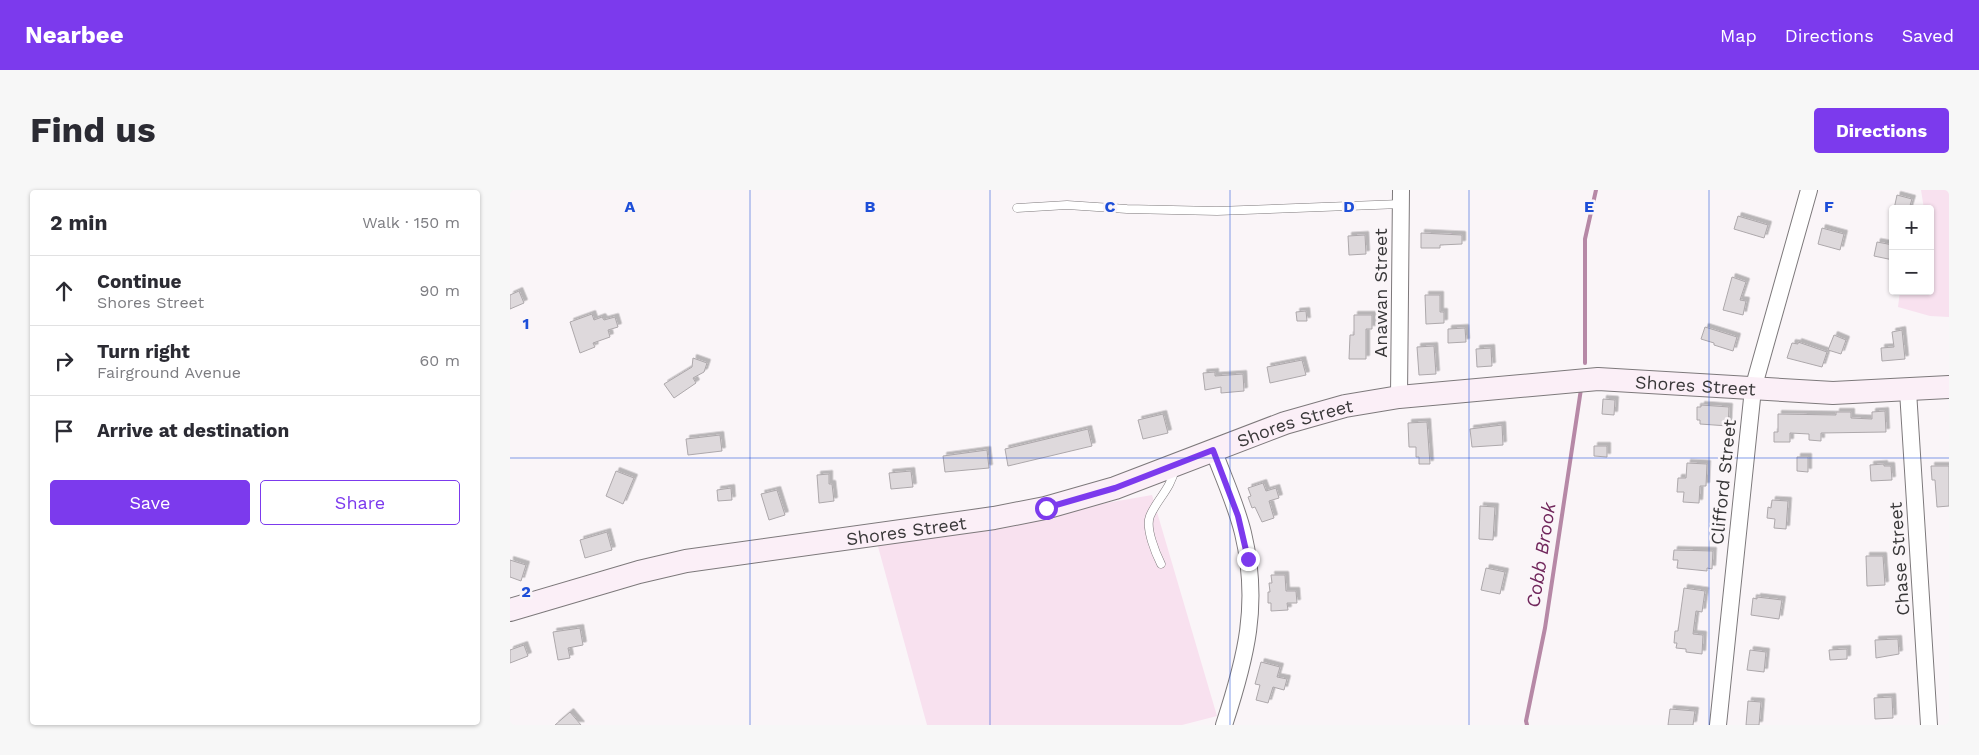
<!DOCTYPE html>
<html lang="en">
<head>
<meta charset="utf-8">
<style>
	body { margin:0; font-family:"Work Sans",sans-serif; background:#f7f7f7; color:#2b2b33 }
	.controls { position:absolute; right:15px; top:15px; display:grid; overflow:hidden; border-radius:5px; box-shadow:0 1px 4px #0004 }
	.controls button { width:45px; height:45px; display:grid; place-items:center; padding:0; border:0; border-bottom:1px solid #e1e1e2; background:#fff; color:#2b2b33; font:25px sans-serif }
	.stop { position:absolute; width:15px; height:15px; margin:-11px; border:4px solid #7c3aed; border-radius:50%; background:#fff }
	.stop.end { background:#7c3aed; border-color:#fff; box-shadow:0 1px 5px #0008 }
	.list { margin:0; padding:0; list-style:none }
	h2 { display:flex; justify-content:space-between; align-items:center; height:65px; margin:0; padding:0 20px; font-size:21px }
	h2 small { font-size:16px; font-weight:400; color:#7c7c81 }
	.list li { display:grid; grid-template-columns:32px 1fr auto; gap:15px; align-items:center; box-sizing:border-box; height:70px; padding:0 20px; border-top:1px solid #e1e1e2 }
	.list b { display:block; font-size:19px; white-space:nowrap }
	.list p { margin:0; font-size:16px; white-space:nowrap; color:#7c7c81 }
	.list em { font-size:16px; font-style:normal; color:#7c7c81 }
	.actions { display:flex; gap:10px; padding:15px 20px }
	.actions a { flex:1; padding:11px 0; border:1px solid #7c3aed; border-radius:5px; text-align:center; font-size:18px; color:#7c3aed }
	.actions .main { background:#7c3aed; color:#fff }
	.icon { flex:none; width:28px; height:28px; fill:none; stroke:currentColor; stroke-width:2; stroke-linecap:round; stroke-linejoin:round }
	.map { position:relative; flex:none; width:1439px; height:535px; overflow:hidden; border-radius:5px }
	header { display:flex; align-items:center; gap:30px; box-sizing:border-box; height:70px; padding:0 25px; background:#7c3aed; color:#fff }
	header strong { font-size:24px }
	nav { display:flex; gap:28px; margin-inline-start:auto; font-size:18px }
	.intro { display:flex; align-items:center; justify-content:space-between; box-sizing:border-box; height:120px; padding:0 30px }
	h1 { margin:0; font-size:35px }
	.button { padding:12px 22px; border-radius:5px; background:#7c3aed; color:#fff; font-size:18px; font-weight:700 }
	main { display:flex; gap:30px; padding:0 30px }
	aside { flex:1; background:#fff; border-radius:5px; box-shadow:0 1px 4px #0004 }
	.map>svg:first-child { display:block }
	.green { fill:#f8e1ef }
	.lines { fill:none; stroke-linecap:round; stroke-linejoin:round }
	.stream { stroke:#b688a6; stroke-width:4 }
	.building { fill:#ded9dc; stroke:#ada8ab; filter:url(#shadow) }
	.lane-casing { stroke:#7d797b; stroke-width:9 }
	.street-casing { stroke:#7d797b; stroke-width:18 }
	.secondary-casing { stroke:#7d797b; stroke-width:24 }
	.lane { stroke:#fff; stroke-width:8 }
	.street { stroke:#fff; stroke-width:16 }
	.secondary { stroke:#fbeff7; stroke-width:22 }
	.route { stroke:#7c3aed; stroke-width:6 }
	.grid { fill:none; stroke:#1d4ed8; stroke-width:1; stroke-opacity:0.55 }
	.labels { text-anchor:middle; dominant-baseline:central; stroke-width:5; stroke-linejoin:round; paint-order:stroke }
	.street-label { font-size:18px; fill:#393839; stroke:#faf5f8 }
	.water-label { font-size:19px; font-style:italic; fill:#71275c; stroke:#faf5f8 }
	.grid-label { font-size:16px; text-anchor:middle; font-weight:bold; fill:#1d4ed8; stroke:#faf5f8; stroke-width:5; stroke-linejoin:round; paint-order:stroke }
</style>
</head>
<body>
<header>
<strong>Nearbee</strong>
<nav><a>Map</a><a>Directions</a><a>Saved</a></nav>
</header>
<div class="intro"><h1>Find us</h1><a class="button">Directions</a></div>
<main>
<aside>
<h2>2 min<small>Walk · 150 m</small></h2>
<ul class="list">
<li><svg class="icon" aria-label="ahead" viewBox="0 0 24 24"><path d="M12 20V5M6 11l6-6 6 6"/></svg><div><b>Continue</b><p>Shores Street</p></div><em>90 m</em></li>
<li><svg class="icon" aria-label="right" viewBox="0 0 24 24"><path d="M7 20v-9h11M14 6l5 5-5 5"/></svg><div><b>Turn right</b><p>Fairground Avenue</p></div><em>60 m</em></li>
<li><svg class="icon" aria-label="arrive" viewBox="0 0 24 24"><path d="M6 21V4h12l-3 4 3 4H6"/></svg><div><b>Arrive at destination</b></div></li>
</ul>
<div class="actions"><a class="main">Save</a><a>Share</a></div>
</aside>
<div class="map">
<svg width="1439" height="535" viewBox="0 0 1439 535">
	<defs>
		<filter id="shadow"><feDropShadow dx="3.5" dy="-3.5" stdDeviation="0" flood-color="#0004"/></filter>
	</defs>
	<rect width="100%" height="100%" fill="#faf5f8"/>
	<!-- green -->
	<g class="green">
		<path d="M1411,0H1439V127L1420,126L1388,117L1390,101H1420V19H1414Z"/>
		<path d="M642,305L707,526L672,535H417L367,353Z"/>
	</g>
	<g class="lines">
		<!-- stream -->
		<g class="stream">
			<path d="M1075,173V49L1086,0"/>
			<path d="M1017,535L1016,531L1035,438L1071,199"/>
		</g>
	</g>
	<!-- building -->
	<g class="building">
		<path d="M1387,5L1402,9L1399,19H1384Z"/>
		<path d="M1228,26L1258,35L1254,48L1224,39Z"/>
		<path d="M1312,38L1334,44L1330,60L1308,54Z"/>
		<path d="M911,43L952,45V54L930,55V58H911Z"/>
		<path d="M855,45L856,64L839,65L838,46Z"/>
		<path d="M1367,52L1383,55V70L1364,66Z"/>
		<path d="M1222,87L1236,92L1230,110L1236,111L1233,125L1213,120Z"/>
		<path d="M9,101L14,113L0,119V105Z"/>
		<path d="M915,105H930V122H934V133L916,134Z"/>
		<path d="M796,121L797,131H787L786,122Z"/>
		<path d="M82,124L84,130L92,127L94,130L105,127L108,137L98,140L100,147L83,153L85,157L70,163L60,132Z"/>
		<path d="M844,125H862V139H856V169H839L840,145H844Z"/>
		<path d="M1195,137L1227,147L1223,161L1204,155V153L1191,149Z"/>
		<path d="M955,138L956,152L938,153V139Z"/>
		<path d="M1392,140L1395,169L1372,171L1371,158L1384,157L1382,142Z"/>
		<path d="M1324,145L1336,150L1331,164L1318,160Z"/>
		<path d="M1288,152L1317,162L1312,177L1277,168L1282,153L1288,154Z"/>
		<path d="M924,156L926,184L909,185L907,157Z"/>
		<path d="M981,158L982,176L967,177L966,159Z"/>
		<path d="M183,168L197,173L194,182L183,188L186,193L164,208L154,194L182,177Z"/>
		<path d="M792,170L796,185L760,193L757,177Z"/>
		<path d="M705,182V186L733,184L734,201L711,203V197L695,200L693,183Z"/>
		<path d="M1093,209L1105,210L1104,225L1092,224Z"/>
		<path d="M1191,215L1219,217L1218,236L1190,234V230H1187V217H1191Z"/>
		<path d="M1375,221L1376,242L1311,243V251L1299,250V244L1280,243V252H1264V242H1268V224L1326,225V222H1341V228L1362,229V222Z"/>
		<path d="M653,224L658,243L633,249L628,230Z"/>
		<path d="M917,232L920,274H909V267H906V257H899L898,233Z"/>
		<path d="M992,235L993,255L962,257L960,239Z"/>
		<path d="M578,239L582,256L498,276L495,259Z"/>
		<path d="M210,245L212,261L178,265L176,249Z"/>
		<path d="M1084,256H1097V267L1084,266Z"/>
		<path d="M477,260L479,278L435,282L433,266Z"/>
		<path d="M1287,267H1298V282L1287,281Z"/>
		<path d="M1177,273L1197,274L1196,296H1190L1189,313L1173,312L1174,302H1167L1168,288H1176Z"/>
		<path d="M1374,274V276H1381L1382,290L1361,291L1360,275Z"/>
		<path d="M1421,276H1439V316L1427,317L1425,290H1422Z"/>
		<path d="M106,281L124,288L113,314L96,306Z"/>
		<path d="M401,281L403,297L381,299L379,283Z"/>
		<path d="M319,284V294H322L324,311L309,313L307,285Z"/>
		<path d="M753,293L756,301L766,298L769,308L759,311L764,328L752,332L745,317L742,318L738,307L741,306L738,298Z"/>
		<path d="M221,298L222,310L208,311L207,300Z"/>
		<path d="M267,300L275,325L259,330L251,304Z"/>
		<path d="M1262,310L1278,311L1276,339L1264,338L1265,329L1257,328L1258,317L1261,318Z"/>
		<path d="M970,316L985,317L983,350L969,349Z"/>
		<path d="M97,342L102,360L75,368L70,350Z"/>
		<path d="M1164,360L1203,361L1202,379L1197,378V381L1167,378L1168,370H1163Z"/>
		<path d="M1356,366H1373L1375,395L1357,396Z"/>
		<path d="M0,370L16,375L11,391L0,387Z"/>
		<path d="M976,378L995,382L990,404L971,400Z"/>
		<path d="M761,385H775L776,401H786L787,413H777L778,420L761,421V413H758V402H760L759,393H762Z"/>
		<path d="M1174,398L1195,401L1192,422L1186,421L1183,444L1193,445L1192,464L1176,462V459L1166,458L1167,453H1164L1165,441H1168Z"/>
		<path d="M1247,407L1272,410L1269,429L1241,425L1243,408L1247,409Z"/>
		<path d="M70,438L73,455L58,458L60,468L48,470L43,442Z"/>
		<path d="M1388,449L1389,464L1366,468L1365,450Z"/>
		<path d="M14,455L18,466L0,473V460Z"/>
		<path d="M1337,459V469L1320,470L1319,460Z"/>
		<path d="M1240,460L1256,462L1254,482L1237,480Z"/>
		<path d="M751,472L770,477L767,487L777,489L774,500L763,497L758,513L746,510L750,495L745,494Z"/>
		<path d="M1382,507L1383,528L1365,529L1364,508Z"/>
		<path d="M1238,511L1251,512L1249,535H1236Z"/>
		<path d="M1160,519L1185,521L1183,535H1158Z"/>
		<path d="M60,522L71,535H45Z"/>
	</g>
	<g class="lines">
		<!-- lane casing -->
		<g class="lane-casing">
			<g id="lane">
				<path d="M507,18L557,15L617,19L707,21L891,14"/>
				<path d="M651,374C646,364 635,338 640,326C647,309 661,299 665,278"/>
			</g>
		</g>
		<!-- street casing -->
		<g class="street-casing">
			<g id="street">
				<path d="M1398,201L1419,535"/>
				<path d="M889,207L891,0"/>
				<path d="M703,259C713,287 726,314 733,343C750,414 736,468 714,535"/>
				<path d="M1208,535L1243,199L1299,0"/>
			</g>
		</g>
		<!-- secondary casing -->
		<g class="secondary-casing">
			<g id="secondary">
				<path id="s1" d="M0,420L129,382L176,371L484,328L535,318L605,298L775,233L835,216L889,207L1088,189L1323,203L1439,197"/>
			</g>
		</g>
		<!-- lane -->
		<use href="#lane" class="lane"/>
		<!-- street -->
		<use href="#street" class="street"/>
		<!-- secondary -->
		<use href="#secondary" class="secondary"/>
	</g>
	<g class="lines">
		<!-- route -->
		<path class="route" d="M536,318L605,298L703,260L728,326L738,369"/>
	</g>
	<!-- grid -->
	<path class="grid" d="M240,0V535M480,0V535M720,0V535M959,0V535M1199,0V535M0,268H1439"/>
	<g class="labels">
		<!-- street labels -->
		<g class="street-label">
			<text transform="translate(870 103) rotate(-90)">Anawan Street</text>
			<text stroke="none"><textPath href="#s1" startOffset="1215">Shores Street</textPath></text>
			<text stroke="none"><textPath href="#s1" startOffset="810">Shores Street</textPath></text>
			<text transform="translate(1213 292) rotate(-84)">Clifford Street</text>
			<text stroke="none"><textPath href="#s1" startOffset="405">Shores Street</textPath></text>
			<text transform="translate(1389 369) rotate(-94)">Chase Street</text>
		</g>
		<!-- water labels -->
		<g class="water-label">
			<text transform="translate(1031 365) rotate(-81)">Cobb Brook</text>
		</g>
	</g>
	<g class="grid-label">
		<text x="120" y="22">A</text>
		<text x="360" y="22">B</text>
		<text x="600" y="22">C</text>
		<text x="839" y="22">D</text>
		<text x="1079" y="22">E</text>
		<text x="1319" y="22">F</text>
		<text x="16" y="139">1</text>
		<text x="16" y="407">2</text>
	</g>
</svg>
<div class="controls">
<button>+</button>
<button>−</button>
</div>
<div class="stop" style="left:536px;top:318px"></div>
<div class="stop end" style="left:738px;top:369px"></div>
</div>
</main>
</body>
</html>
